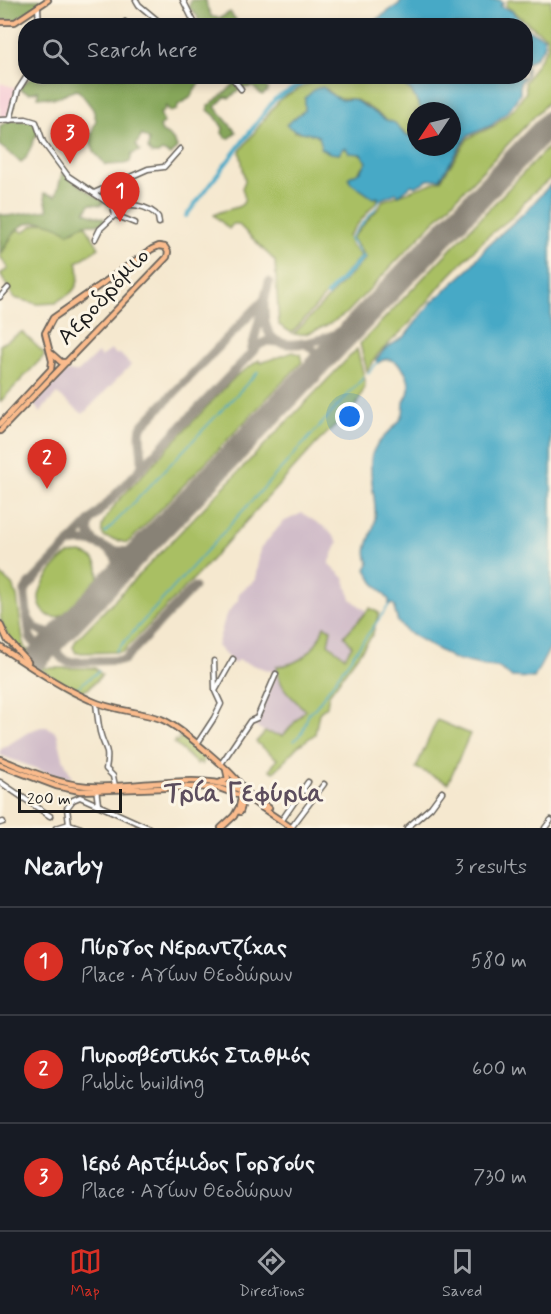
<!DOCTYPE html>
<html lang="en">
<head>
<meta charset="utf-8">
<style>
	body { margin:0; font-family:Mynerve,sans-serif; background:#20242c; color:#f1f3f6 }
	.compass { position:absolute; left:407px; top:102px; width:54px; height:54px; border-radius:50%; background:#171b24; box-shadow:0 3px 9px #0003; rotate:235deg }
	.scale { position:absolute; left:18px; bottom:15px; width:104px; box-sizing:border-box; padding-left:6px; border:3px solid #1c1c1c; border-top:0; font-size:16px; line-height:21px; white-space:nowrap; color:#1c1c1c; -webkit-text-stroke:4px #fcf5e5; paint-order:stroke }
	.you { position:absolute; left:350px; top:417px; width:21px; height:21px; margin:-15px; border:4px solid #fff; border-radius:50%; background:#1a73e8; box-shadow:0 0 0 9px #1a73e833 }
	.badge { display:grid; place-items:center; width:39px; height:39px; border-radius:50%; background:#d93025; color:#fff; font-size:20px; font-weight:700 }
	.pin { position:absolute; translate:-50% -50px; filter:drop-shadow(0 2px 3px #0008) }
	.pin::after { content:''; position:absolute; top:32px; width:21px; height:18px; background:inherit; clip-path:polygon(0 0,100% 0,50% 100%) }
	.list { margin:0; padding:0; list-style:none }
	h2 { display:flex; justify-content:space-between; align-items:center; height:78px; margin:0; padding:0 24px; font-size:26px }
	h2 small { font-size:20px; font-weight:400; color:#9ea1a6 }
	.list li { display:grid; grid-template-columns:39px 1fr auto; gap:18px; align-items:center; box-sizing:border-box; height:108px; padding:0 24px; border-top:2px solid #363941 }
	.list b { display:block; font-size:22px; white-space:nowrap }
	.list p { margin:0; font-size:20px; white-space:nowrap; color:#9ea1a6 }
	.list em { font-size:20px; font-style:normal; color:#9ea1a6 }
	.icon { flex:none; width:33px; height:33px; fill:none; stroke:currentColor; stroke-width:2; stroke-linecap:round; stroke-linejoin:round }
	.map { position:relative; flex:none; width:551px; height:828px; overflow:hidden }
	.search { position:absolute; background:#171b24; box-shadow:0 3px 9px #0003; left:18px; right:18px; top:18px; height:66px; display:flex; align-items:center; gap:15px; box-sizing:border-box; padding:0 21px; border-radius:24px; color:#9ea1a6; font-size:22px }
	.sheet { height:402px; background:#171b24 }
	nav { display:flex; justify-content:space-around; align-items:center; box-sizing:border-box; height:84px; border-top:2px solid #363941; background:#171b24; font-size:16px; color:#9ea1a6 }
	nav a { display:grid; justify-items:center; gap:3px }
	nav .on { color:#d93025 }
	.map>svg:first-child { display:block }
	.built { fill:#f6cfd7 }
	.industrial { fill:#d1bdc9 }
	.green { fill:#a9bf64; stroke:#626e40; stroke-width:1.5 }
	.forest { fill:#86a65a; stroke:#51613b; stroke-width:1.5 }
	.water { fill:#47a9c6; stroke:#326271; stroke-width:1.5 }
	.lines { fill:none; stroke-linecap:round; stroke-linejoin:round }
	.stream { stroke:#47a9c6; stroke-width:1.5 }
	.canal { stroke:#47a9c6; stroke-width:4 }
	.taxiway { stroke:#888276; stroke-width:9 }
	.runway { stroke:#888276; stroke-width:24 }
	.minor-casing { stroke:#68635b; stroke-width:7 }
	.major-casing { stroke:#68635b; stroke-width:8 }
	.minor { stroke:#fff; stroke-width:4 }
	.major { stroke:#fabb8c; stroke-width:4.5 }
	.labels { text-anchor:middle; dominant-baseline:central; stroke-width:6; stroke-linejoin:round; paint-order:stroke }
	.street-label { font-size:24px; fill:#1c1c1c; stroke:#fcf5e5 }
	.neighbourhood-label { font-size:26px; font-weight:bold; fill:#5c4d5d; stroke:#fcf5e5 }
</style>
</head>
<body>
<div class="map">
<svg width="551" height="828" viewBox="0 0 551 828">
	<rect width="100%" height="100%" fill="#fcf5e5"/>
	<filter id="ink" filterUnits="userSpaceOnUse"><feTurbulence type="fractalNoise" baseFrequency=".0167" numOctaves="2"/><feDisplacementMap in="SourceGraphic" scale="12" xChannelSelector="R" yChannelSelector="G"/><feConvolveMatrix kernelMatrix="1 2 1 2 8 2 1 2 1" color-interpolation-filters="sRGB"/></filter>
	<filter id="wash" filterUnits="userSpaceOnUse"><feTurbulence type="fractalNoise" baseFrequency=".008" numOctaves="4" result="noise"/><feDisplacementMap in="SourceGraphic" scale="24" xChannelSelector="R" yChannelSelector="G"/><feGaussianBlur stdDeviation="1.35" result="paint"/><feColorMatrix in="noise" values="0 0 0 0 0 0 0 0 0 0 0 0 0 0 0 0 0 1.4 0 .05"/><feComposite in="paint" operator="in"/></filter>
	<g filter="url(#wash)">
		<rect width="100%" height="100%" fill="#f5e8cf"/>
		<!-- built -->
		<path class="built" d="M0,83L16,88L9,114L6,119L0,120Z"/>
		<!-- industrial -->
		<g class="industrial">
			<path d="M111,350L117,355L119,353L131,365L83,414L57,394L43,408L41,413L32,403L61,372H78L98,353L101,357Z"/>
			<path d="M302,513L327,529L338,542L329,564L344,578L351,599L366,611L344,636L352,646L344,657L328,644L318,642L304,657L289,665L290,696L305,710L282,736L265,732L250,723L255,721L275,677L274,672L237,660L234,664L217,646L226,615L238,600L239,593L255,580L260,549L283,522Z"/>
			<path d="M41,727H47L57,733L63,758L72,778L53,775L0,755V750L30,731Z"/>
		</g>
		<!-- green -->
		<g class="green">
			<path d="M510,0H551V99L347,313C335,321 307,338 294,334L366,258L352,238L380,206L382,201L441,180L468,138L494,126L514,109L526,92L525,82L548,46L546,36C529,27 521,16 506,6L507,1Z"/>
			<path d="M321,77H396L400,83L411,90L422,111H416V138C393,130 378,110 356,100C343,95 339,105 327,89L305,98V110L291,121L295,132H309L319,136C322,148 328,150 339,154L343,148L361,154L367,162L350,182L373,198L378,197L377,201L348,236L351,245L361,256L292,333L279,325L275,261L238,224H233L229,229L214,215C229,205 252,213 242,188L245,181L240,151L280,99Z"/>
			<path d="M551,144V178L531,195L511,218L487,237L448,277L410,323L378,354C373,360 373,365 367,371L360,344Z"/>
			<path d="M45,222L60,226L69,233L85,224L99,248L77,262C80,275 80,287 68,295C63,298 59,299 56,303L38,304L14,298L0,274L8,269L0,256L17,229L23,232L34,225Z"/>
			<path d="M22,332L44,353V356L0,402V345Z"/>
			<path d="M357,349L365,380L364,389L357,404L317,443L202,570L123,652L76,653L73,647L76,640Z"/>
			<path d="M293,352L300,354L302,362L134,537L127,543L104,537C97,525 108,515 115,505V504L235,377L259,360L260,363Z"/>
			<path d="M82,553C95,557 100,564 98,578C89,587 72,609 62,615C49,623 38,608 39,596C41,583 57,561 68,555C72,553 78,553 82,553Z"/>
			<path d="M0,574L12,585L17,596L24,647L46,668H95L102,675L88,689L77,692C47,675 12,655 1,620C0,607 0,587 0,574Z"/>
			<path d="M370,608L379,613L372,636L329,694L327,706L319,713L315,734L297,747L274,772L270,770L277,759L256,742L265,732L283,736L305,710C290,695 279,689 277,666C302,665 317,648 324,626L331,629L328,644L345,657L352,646L344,636Z"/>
			<path d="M437,720L470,734L448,783L416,768Z"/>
			<path d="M180,736L208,758L205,756L203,757L204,760L202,765L199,761L197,764L174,743L175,740L178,742L180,739L178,737Z"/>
		</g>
		<!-- forest -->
		<g class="forest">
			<path d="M0,0H45L15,20H0Z"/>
			<path d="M191,0H206L207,7L212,17L220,18L230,12L240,25H197L198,17L189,7Z"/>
			<path d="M62,76L203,77L190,98L178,105L177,110L170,112L166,106L163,112L160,113L164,123L160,127L162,132C169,135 175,140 177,148L171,155L162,151L158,154H152L148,149L149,140L142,135L136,145L140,151L132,154L130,162L125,164L106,165L95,153L91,143V135L96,120L93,109L80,92L76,90L55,98L38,97V91L29,93L19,89L31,77L42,80Z"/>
			<path d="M241,77H260V81L268,89L267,92L262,95L253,87L241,88L230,98L225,97L215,107L236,132L230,138H226L222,133L223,128L215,116L208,110V106L227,91Z"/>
			<path d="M10,120L33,121L39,129L26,158L21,162L0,146V126Z"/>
			<path d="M62,173L104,202L101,205L90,204L85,212L105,219L102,224H85L68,233C55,222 35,217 19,228C11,234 5,248 0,256V214L7,216L48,210L44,193L56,196Z"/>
		</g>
		<!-- water -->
		<g class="water">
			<path d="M401,0H500L503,3L500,6L512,11L530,31L544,37L545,45L535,58L526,64L527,73L526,76V26L368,25L399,4Z"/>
			<path d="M396,77H525L520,83V94L509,110L492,125L467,136L440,179L428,180L415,187L412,185L399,195L396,193L379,200L378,197L373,198L350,182L349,177L361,171L367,162L361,154L349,153L346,148H343L339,154L330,153L320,148L321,143L319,136C306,131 297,134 286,125L305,110V98L315,89L323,87L332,95L342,100L353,99L386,120L395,123L404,134L416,138V147H452V111H422L411,90L400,83Z"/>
			<path d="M551,184V646L534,678L511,677L498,667L485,666L454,659L407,632L398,622L395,612V606L392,604L389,605V600L373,582L366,569L369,564C361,548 373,536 375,520C377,500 369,480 371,460C372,443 391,432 400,420C405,413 403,409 404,402C404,402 408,394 408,394C412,382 405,368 395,362C389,358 383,359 378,363L376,360L385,349L405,336L431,303L469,269L487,246L526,211Z"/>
		</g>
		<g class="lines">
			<!-- stream -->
			<g class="stream">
				<path d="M363,257L350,238L375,209L380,199"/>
				<path d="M368,373L378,362"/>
				<path d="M105,533L258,372"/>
				<path d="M116,651L364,377"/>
				<path d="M75,689L99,671"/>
				<path d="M294,741L303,731L309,712L315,708L389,605"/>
			</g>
			<!-- canal -->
			<g class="canal">
				<path d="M186,216L275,99L315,76"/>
				<path d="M327,295L363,257"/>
			</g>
			<!-- taxiway -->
			<g class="taxiway">
				<path d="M264,303C264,315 264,329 273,338C288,353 332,337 348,328C357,322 365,315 373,307"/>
				<path d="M302,343C321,349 318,363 308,376"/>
				<path d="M251,352L269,282"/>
				<path d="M141,469C145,455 137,441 141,427L265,299"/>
				<path d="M90,522C80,548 127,558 143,547"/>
				<path d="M68,544C90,535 132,552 112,580"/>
				<path d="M28,618C37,635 54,637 69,626"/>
				<path d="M62,632C53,643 54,655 68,662L124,660L194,587"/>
				<path d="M36,645L30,637L25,597V591L28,586L259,345L267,341L278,342"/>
			</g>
			<!-- runway -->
			<path class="runway" d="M36,659L551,122"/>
		</g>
	</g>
	<g filter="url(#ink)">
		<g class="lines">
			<!-- minor casing -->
			<g class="minor-casing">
				<g id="minor">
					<path d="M136,0L139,5L157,20L158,26"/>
					<path d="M183,0L196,26"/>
					<path d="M38,7L39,26"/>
					<path d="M125,22L128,26"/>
					<path d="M231,76L241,89"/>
					<path d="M0,120L26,119L36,122L43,142L68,176L113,206L115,215L100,229L95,239"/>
					<path d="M10,120L18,90L27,76"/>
					<path d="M94,193L148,169L164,167L180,149"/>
					<path d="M112,204C127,204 149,204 158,217L159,223"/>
					<path d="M115,215L135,223"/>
					<path d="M0,297L8,288"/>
					<path d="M214,661L215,689"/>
					<path d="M96,703C97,712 98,722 100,732C104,749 110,747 106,769L113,776L115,786"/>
					<path d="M197,744L214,718L221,704L215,691L233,659"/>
					<path d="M221,764L250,721L257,718L276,674"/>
					<path d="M0,782L50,816"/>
					<path d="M96,788L98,804"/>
					<path d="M304,790L314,798"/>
					<path d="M282,820L308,782"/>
					<path d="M0,823L3,822"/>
					<path d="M69,824L67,808L73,800L80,797L149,828"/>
					<path d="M56,828L69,824L81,828"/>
					<path d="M291,828L324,784"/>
					<path d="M407,828L431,807L442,792"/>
					<path d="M545,828L551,820"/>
				</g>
			</g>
			<!-- major casing -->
			<g class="major-casing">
				<g id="major">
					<path d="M0,22H15L48,0"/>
					<path d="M52,354L61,362H67"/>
					<path d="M0,424L51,369L52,361L45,333L53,318L152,249L159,246L165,247L168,252L167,257L0,431"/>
					<path d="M0,624L8,641"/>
					<path d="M8,640L28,662"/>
					<path d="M0,647C30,666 58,686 90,700C113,711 138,711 161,719C179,726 239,776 246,793L240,812"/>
					<path d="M0,759C28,770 57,784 87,786C130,790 194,772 233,787C246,792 258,800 269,808"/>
					<path d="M0,765L56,786L80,791L193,787L219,788L249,799L292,828"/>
					<path d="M219,783L228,779L226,770"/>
					<path d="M234,816L239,807L242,794"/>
					<path d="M221,828L234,816"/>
				</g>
			</g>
			<!-- minor -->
			<use href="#minor" class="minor"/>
			<!-- major -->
			<use href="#major" class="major"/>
		</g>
	</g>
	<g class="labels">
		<!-- street labels -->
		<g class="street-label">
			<text transform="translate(104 297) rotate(-47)">Αεροδρόμιο</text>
		</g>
		<!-- neighbourhood labels -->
		<g class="neighbourhood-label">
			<text x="244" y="794">Τρία Γεφύρια</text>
		</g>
	</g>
</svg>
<svg class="compass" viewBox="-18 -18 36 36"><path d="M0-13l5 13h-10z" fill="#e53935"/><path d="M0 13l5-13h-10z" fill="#9ea1a6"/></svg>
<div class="scale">200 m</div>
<div class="you"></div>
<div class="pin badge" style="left:120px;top:222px">1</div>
<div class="pin badge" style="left:47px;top:489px">2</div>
<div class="pin badge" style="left:70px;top:164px">3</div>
<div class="search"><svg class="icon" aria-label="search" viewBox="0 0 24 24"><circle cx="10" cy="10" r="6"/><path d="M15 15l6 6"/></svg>Search here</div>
</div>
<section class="sheet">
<h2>Nearby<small>3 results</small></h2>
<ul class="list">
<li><span class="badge">1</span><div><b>Πύργος Νεραντζίχας</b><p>Place · Αγίων Θεοδώρων</p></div><em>580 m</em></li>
<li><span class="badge">2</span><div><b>Πυροσβεστικός Σταθμός</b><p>Public building</p></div><em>600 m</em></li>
<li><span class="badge">3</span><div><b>Ιερό Αρτέμιδος Γοργούς</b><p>Place · Αγίων Θεοδώρων</p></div><em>730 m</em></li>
</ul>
</section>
<nav>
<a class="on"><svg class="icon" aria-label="map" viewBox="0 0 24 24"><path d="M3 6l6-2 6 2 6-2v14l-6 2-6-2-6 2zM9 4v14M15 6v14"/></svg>Map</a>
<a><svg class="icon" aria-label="directions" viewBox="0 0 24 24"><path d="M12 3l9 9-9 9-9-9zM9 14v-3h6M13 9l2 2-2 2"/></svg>Directions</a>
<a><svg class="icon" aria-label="saved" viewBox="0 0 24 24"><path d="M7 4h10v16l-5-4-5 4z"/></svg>Saved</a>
</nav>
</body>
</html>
